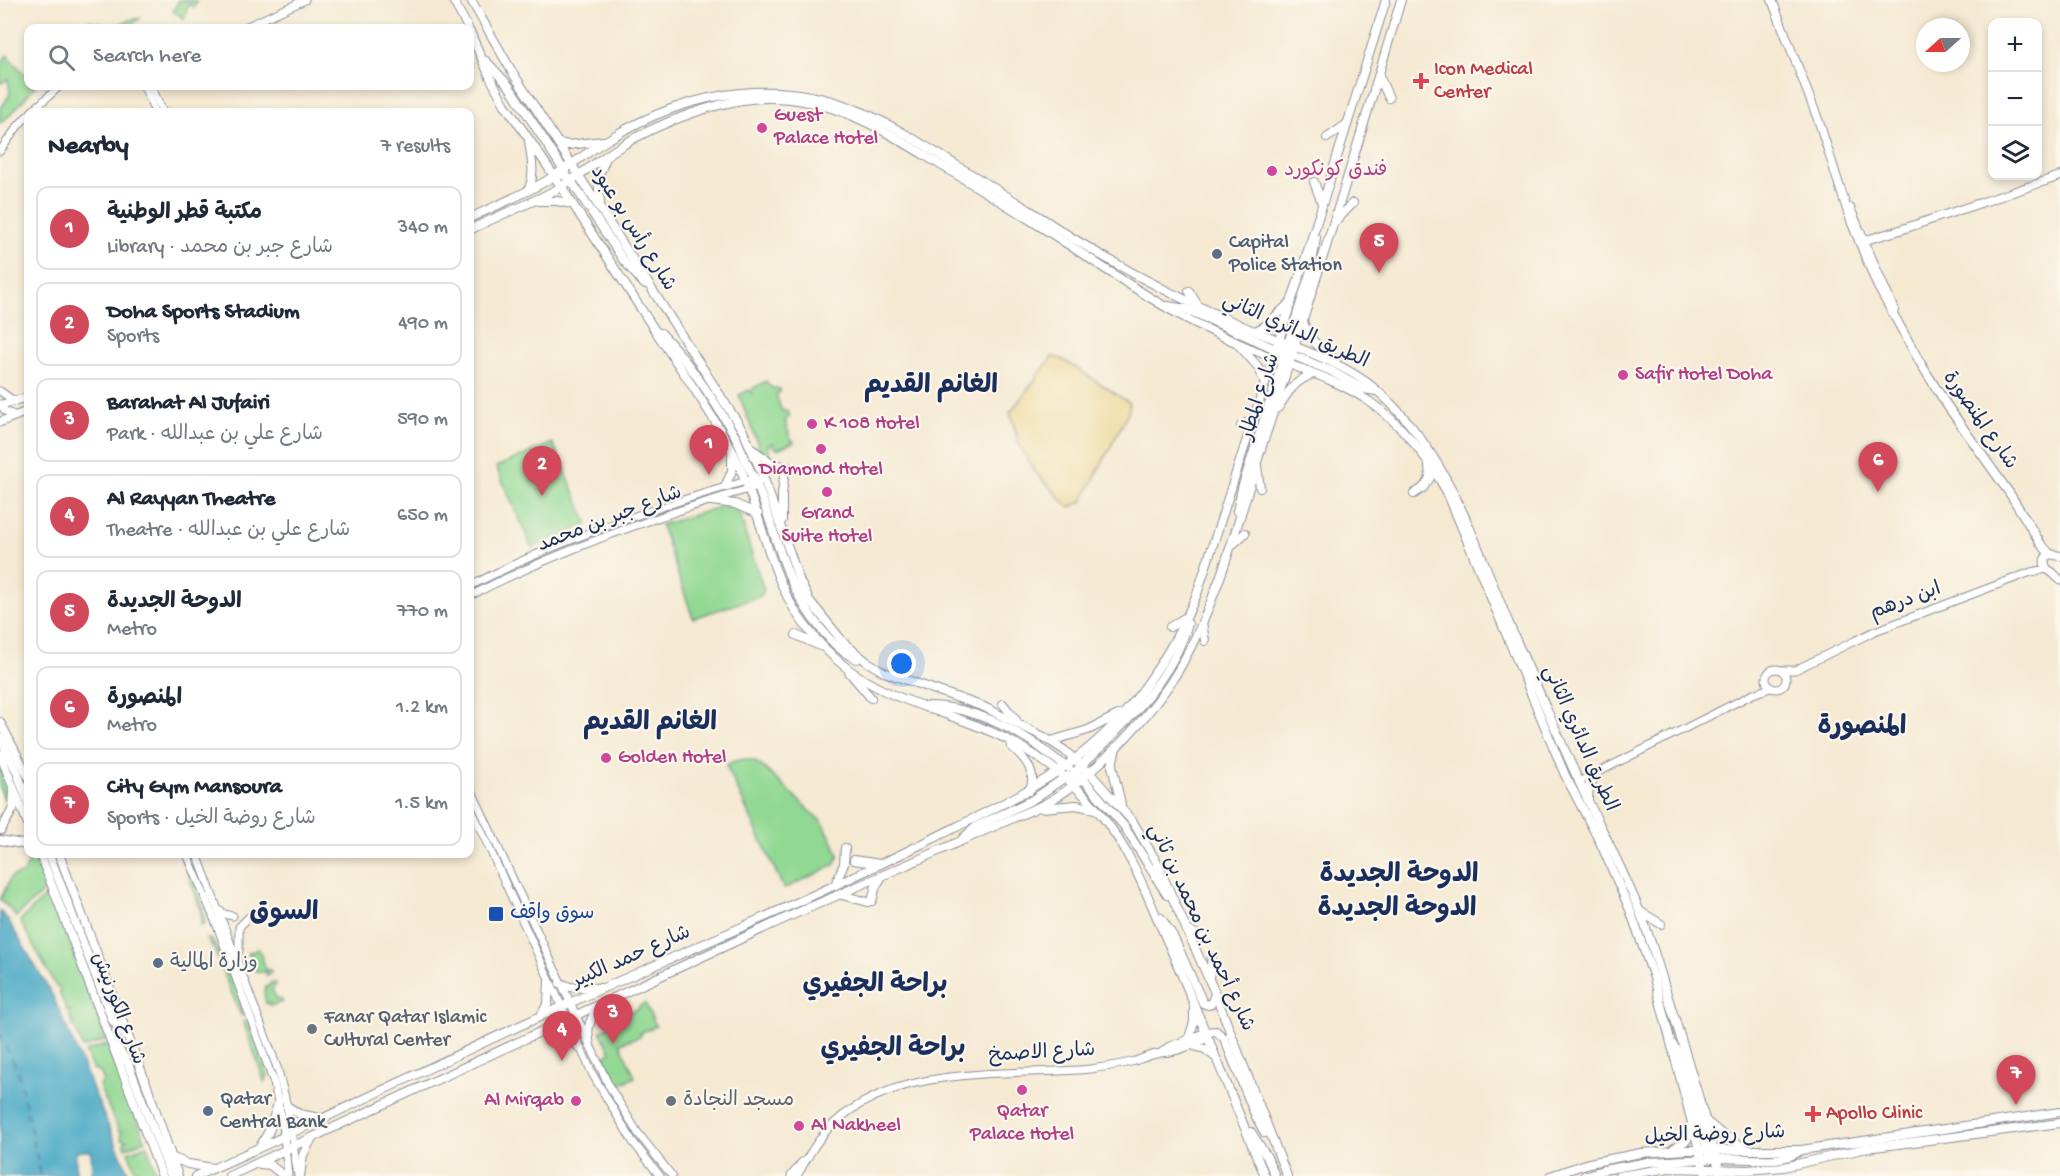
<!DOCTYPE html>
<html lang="en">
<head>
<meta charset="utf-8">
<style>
	body { margin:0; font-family:"Gochi Hand","Playpen Sans Arabic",sans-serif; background:#f2f2f3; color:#1f2937 }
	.controls { position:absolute; right:18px; top:18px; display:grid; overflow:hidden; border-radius:12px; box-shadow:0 3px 9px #0003 }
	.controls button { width:54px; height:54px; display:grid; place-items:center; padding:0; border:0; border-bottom:2px solid #e0e1e3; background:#fff; color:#1f2937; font:30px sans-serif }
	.compass { position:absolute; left:1916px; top:18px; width:54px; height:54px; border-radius:50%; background:#fff; box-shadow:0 3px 9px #0003; rotate:249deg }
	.you { position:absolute; left:902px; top:664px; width:21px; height:21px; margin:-15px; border:4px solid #fff; border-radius:50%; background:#1a73e8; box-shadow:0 0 0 9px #1a73e833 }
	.badge { display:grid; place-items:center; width:39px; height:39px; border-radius:50%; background:#d1495b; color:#fff; font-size:20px; font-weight:700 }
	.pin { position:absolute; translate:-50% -50px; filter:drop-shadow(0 2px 3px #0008) }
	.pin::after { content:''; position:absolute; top:32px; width:21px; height:18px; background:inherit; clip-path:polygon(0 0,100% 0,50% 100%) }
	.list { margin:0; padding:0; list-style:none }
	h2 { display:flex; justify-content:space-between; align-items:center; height:78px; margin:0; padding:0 24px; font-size:26px }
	h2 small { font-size:20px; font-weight:400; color:#747a83 }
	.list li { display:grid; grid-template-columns:39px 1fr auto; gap:18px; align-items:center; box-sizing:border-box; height:84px; margin:0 12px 12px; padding:0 12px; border:2px solid #e0e1e3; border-radius:12px }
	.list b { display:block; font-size:22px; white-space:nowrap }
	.list p { margin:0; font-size:20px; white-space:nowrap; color:#747a83 }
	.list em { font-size:20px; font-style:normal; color:#747a83 }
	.icon { flex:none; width:33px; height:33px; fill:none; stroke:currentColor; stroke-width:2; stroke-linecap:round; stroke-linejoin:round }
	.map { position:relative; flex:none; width:2060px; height:1176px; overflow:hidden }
	.search { position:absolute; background:#fff; box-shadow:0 3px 9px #0003; left:24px; top:24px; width:450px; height:66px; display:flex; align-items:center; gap:15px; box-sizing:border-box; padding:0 21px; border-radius:12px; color:#747a83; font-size:22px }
	.panel { position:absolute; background:#fff; box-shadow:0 3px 9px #0003; left:24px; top:108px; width:450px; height:750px; border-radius:12px }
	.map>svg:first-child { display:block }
	.green { fill:#91d892; stroke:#568478; stroke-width:1.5 }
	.sand { fill:#eeda9e; stroke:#84847e; stroke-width:1.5 }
	.water { fill:#46a8c5; stroke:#306c92; stroke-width:1.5 }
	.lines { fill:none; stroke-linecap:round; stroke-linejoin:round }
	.ferry { stroke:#2a5982; stroke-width:1.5; stroke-dasharray:8 6; stroke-linecap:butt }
	.tertiary-casing { stroke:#888c98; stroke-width:9 }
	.secondary-casing { stroke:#888c98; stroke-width:10 }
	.primary-casing { stroke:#888c98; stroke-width:10 }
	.trunk-casing { stroke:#888c98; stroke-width:10 }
	.tertiary { stroke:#fff; stroke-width:7 }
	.secondary { stroke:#fff; stroke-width:8 }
	.primary { stroke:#fff; stroke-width:8 }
	.trunk { stroke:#fff; stroke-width:8 }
	.health-dot { fill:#e0444e; stroke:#fbf7ec; stroke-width:2 }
	.hotel-dot { fill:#d1479c; stroke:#fbf7ec; stroke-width:2 }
	.service-dot { fill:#5c6f8a; stroke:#fbf7ec; stroke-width:2 }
	.transit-dot { fill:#1a4fb4; stroke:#fbf7ec; stroke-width:2 }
	.worship-dot { fill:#6b7280; stroke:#fbf7ec; stroke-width:2 }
	.labels { text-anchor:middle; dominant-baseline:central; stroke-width:4.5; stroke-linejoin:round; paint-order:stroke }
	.health-label { font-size:20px; fill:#be3a42; stroke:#fbf7ec; text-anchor:start }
	.hotel-label { font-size:20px; fill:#b23c85; stroke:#fbf7ec; text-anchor:start }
	.street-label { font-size:20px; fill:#1b2f5e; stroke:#fbf7ec }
	.service-label { font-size:20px; fill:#4e5e75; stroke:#fbf7ec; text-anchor:start }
	.transit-label { font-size:20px; fill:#164399; stroke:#fbf7ec; text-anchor:start }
	.worship-label { font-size:20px; fill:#5b616d; stroke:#fbf7ec; text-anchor:start }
	.district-label { font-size:26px; font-weight:bold; fill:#1b2f5e; stroke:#fbf7ec }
</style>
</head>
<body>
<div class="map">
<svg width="2060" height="1176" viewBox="0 0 2060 1176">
	<rect width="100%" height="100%" fill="#fbf7ec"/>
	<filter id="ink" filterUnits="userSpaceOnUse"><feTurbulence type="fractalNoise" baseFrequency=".0167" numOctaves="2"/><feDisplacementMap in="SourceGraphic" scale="12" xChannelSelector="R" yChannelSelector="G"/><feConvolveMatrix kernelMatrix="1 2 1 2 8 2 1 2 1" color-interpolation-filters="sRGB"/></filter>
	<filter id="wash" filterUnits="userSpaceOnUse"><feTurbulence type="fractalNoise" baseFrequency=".008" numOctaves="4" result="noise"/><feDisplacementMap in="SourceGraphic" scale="24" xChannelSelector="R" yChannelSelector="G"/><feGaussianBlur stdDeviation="1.35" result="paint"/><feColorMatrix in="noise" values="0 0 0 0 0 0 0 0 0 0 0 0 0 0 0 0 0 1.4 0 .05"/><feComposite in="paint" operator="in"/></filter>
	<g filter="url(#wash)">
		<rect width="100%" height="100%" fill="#f5e9d2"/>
		<!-- green -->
		<g class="green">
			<path d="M179,0L197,1L194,7L189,4L184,19L173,11Z"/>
			<path d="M141,18L126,28H110L129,20Z"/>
			<path d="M90,21L97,23L101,22L104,26L103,28H75L81,24Z"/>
			<path d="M7,55L28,78V86H35C27,96 9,118 0,123V110L10,94L8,79L0,84V66Z"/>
			<path d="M766,381L770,387L780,389V392L776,395L782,411H787L789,413V417L785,421L790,437L794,442L777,449L774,448L773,443L768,445L769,453L766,455L760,450L739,395L749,390L752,394L753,388Z"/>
			<path d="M553,443L588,524L532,548L496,467Z"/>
			<path d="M726,506L734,509L741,515L745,533L764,590L761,596L693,618L661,525L716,508Z"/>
			<path d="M745,759L754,761L763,767L824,824L839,855L834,865L784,889L726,765L734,761Z"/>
			<path d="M0,765C9,785 20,807 0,825L3,821L0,820V815L7,814L10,806H6V800L11,798L4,799L0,788Z"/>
			<path d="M25,850L36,858L48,887L16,917L11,910L0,900L11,877L24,873L29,862Z"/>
			<path d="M186,856L200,894L205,923L201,925V910L182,857Z"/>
			<path d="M50,892L106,1040L83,1048L69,1014L70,1010L67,1011L59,992L61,991L60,987L57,988L20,921Z"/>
			<path d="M207,939H211C220,952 248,1000 241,1016L214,949Z"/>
			<path d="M259,949L266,970H271L270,974L267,976L266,972H257L253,968L248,953Z"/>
			<path d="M274,982L276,985L272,989L277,1000L281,999L283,1002L270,1006L269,1003L266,1004L264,992L266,987L270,985V983Z"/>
			<path d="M645,1003L656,1026L640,1033L641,1036L620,1043L635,1077L617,1085L604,1056L611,1052L600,1031L609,1027L607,1022L639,1008V1006Z"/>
			<path d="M243,1021L249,1023L268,1074L265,1083Z"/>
			<path d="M108,1044L145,1140L126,1148L124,1143L126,1140L122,1139L121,1135L122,1132L119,1131L99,1086L104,1081L100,1072L92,1068L85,1052Z"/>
			<path d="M147,1145L157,1176H138V1170L135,1169L128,1152Z"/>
		</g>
		<!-- sand -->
		<path class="sand" d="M1052,357L1062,359L1130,403L1128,413L1082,502L1069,507L1035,472L1020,446L1010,413Z"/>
		<!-- water -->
		<path class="water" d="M0,911L8,920L53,996L130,1176H92L91,1151H76V1176H0Z"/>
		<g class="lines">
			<!-- ferry -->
			<path class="ferry" d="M0,1033L18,1072L41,1176"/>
		</g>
	</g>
	<g filter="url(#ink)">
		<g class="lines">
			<!-- tertiary casing -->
			<g class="tertiary-casing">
				<g id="tertiary">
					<path d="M243,28L305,0"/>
					<path d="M144,86L155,112"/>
					<path d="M151,86L163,112"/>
					<path d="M31,112L60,86"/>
					<path d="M0,151L18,126L28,115"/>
					<path d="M0,391L14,401"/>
					<path d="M0,404L5,411L16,416"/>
					<path d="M470,586C558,540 654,507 750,480"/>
					<path d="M470,596C559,550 656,516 752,488"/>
					<circle cx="1776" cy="679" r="10"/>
					<path d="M1781,670H1795L1875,631L2031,572L2047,569"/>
					<path d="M1579,782L1753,694L1770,688"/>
					<path d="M470,787L609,1086L638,1133L672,1176"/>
					<path d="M470,806L593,1075L633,1142L660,1176"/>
					<path d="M187,854L218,928L274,1083L283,1125L288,1176"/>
					<path d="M197,854L278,1070L287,1106L298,1176"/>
					<path d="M219,910L224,914L233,916"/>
					<path d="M237,957L239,950V927L249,917"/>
					<path d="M1162,1052L1168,1047L1206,1032"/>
					<path d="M791,1176L802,1162"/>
					<path d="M797,1176C807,1158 818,1138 833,1124C901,1062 1006,1077 1090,1069C1105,1067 1120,1065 1135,1061C1143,1058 1152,1054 1161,1053C1164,1052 1167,1053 1170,1052C1183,1050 1196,1043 1208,1038"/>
				</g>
			</g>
			<!-- secondary casing -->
			<g class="secondary-casing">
				<g id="secondary">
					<path d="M1772,0L1819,122L1849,216L1877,285L1921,364L1946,404L2010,494L2041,544L2050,554"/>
					<path d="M1850,208L1894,310"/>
					<path d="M1859,242L1897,231L2060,176"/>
					<path d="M2060,556L2050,554C2044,557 2043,563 2047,569L2053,573L2060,580"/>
				</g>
			</g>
			<!-- primary casing -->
			<g class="primary-casing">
				<g id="primary">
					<path d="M453,0L468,28"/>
					<path d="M471,0L511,70L743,431L763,476L800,582L809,600L844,643L866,661L884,672L984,707L1044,737L1064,750L1089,772L1133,822L1156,861L1215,993L1287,1176"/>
					<path d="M470,32L490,77L505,105C554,173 599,245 645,315C673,359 705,401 730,447C762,505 766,576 807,628C828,655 856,678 887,692C934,713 987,724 1031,753C1057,769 1083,791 1102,816C1131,852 1147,895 1165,936C1200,1016 1231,1096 1265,1176"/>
					<path d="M486,61L509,86L565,172"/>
					<path d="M1379,76L1389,98"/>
					<path d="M1327,138L1347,124"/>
					<path d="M558,143L568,145L603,141"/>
					<path d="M554,176L563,175L570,179L624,261L644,284"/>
					<path d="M1314,182L1322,203"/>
					<path d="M528,190C536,176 531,157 529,141"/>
					<path d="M539,201H557L572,204"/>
					<path d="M600,203L598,177L606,158"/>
					<path d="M470,218C495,206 522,195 546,181C568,168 587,152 609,139C648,115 695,97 741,93C827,85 881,118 951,162C991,186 1031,211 1071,237C1127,272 1186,302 1247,328C1288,345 1340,360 1374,388C1451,452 1477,552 1516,640C1538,689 1559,738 1581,786C1601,829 1624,871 1641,915C1654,947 1662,980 1673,1013C1690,1067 1706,1121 1721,1176"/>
					<path d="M1337,220L1353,203"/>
					<path d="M470,230C498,215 529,205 557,189C578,177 597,161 618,148C655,124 723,98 767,98C836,97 888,133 944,167C986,192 1028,218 1069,245C1106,269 1141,294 1180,315C1213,333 1248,348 1283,362C1313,373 1344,384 1370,402C1403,425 1428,458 1447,492L1565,775L1600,842L1630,910L1654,978L1706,1176"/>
					<path d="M1189,291L1197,304"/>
					<path d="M1168,306L1186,309L1280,351"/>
					<path d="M1303,321C1308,340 1321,349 1336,360"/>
					<path d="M1255,331L1265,326L1291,302"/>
					<path d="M661,333C690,363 714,400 735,436C743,451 747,470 758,482"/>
					<path d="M1237,343L1259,368L1265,384"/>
					<path d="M1286,350L1311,270L1316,238"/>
					<path d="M1287,353L1331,371L1363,389L1376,391"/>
					<path d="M0,405L28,397"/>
					<path d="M1278,408C1287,393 1296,379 1314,374"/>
					<path d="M0,422L28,411"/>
					<path d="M1241,426L1254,419"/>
					<path d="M753,450L772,463L790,468"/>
					<path d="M1257,466L1260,488"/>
					<path d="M746,481H752L757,485C777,535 785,587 821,629C831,641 842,653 857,659"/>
					<path d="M725,487L732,471V455"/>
					<path d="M1414,494L1423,488L1430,478L1429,466"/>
					<path d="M711,501L735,504L758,514"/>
					<path d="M1237,511L1242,488L1283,361L1284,349L1279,341"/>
					<path d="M782,520V495L784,477"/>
					<path d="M1232,545L1245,533"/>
					<path d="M1202,622L1205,641"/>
					<path d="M1170,627L1186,617"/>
					<path d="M796,635L820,646"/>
					<path d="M849,672L871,698"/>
					<path d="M1003,704L1016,720"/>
					<path d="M930,706C964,706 1002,723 1031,741C1044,750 1056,760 1069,768"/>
					<path d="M1051,741L1088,730L1118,715"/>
					<path d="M1011,746C1024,757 1039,773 1029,791"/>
					<path d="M1116,747L1112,766L1121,804"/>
					<path d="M1080,775L1124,826L1167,895"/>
					<path d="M1073,785L1072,779L1074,773C1087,759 1101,748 1114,734C1145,703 1176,666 1188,624"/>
					<path d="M1588,799L1589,786L1597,774"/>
					<path d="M1042,808L1076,805L1095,809"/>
					<path d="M963,838L977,826L1032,800L1067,776"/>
					<path d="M854,860L880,864"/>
					<path d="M835,885L844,864L845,848"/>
					<path d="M842,895L868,902"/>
					<path d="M872,901L876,886L881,878"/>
					<path d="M1641,912L1661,924"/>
					<path d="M1161,918L1173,936L1203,1003L1208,1005L1211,1004L1215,994"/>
					<path d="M1187,930L1203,937"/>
					<path d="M1209,978L1212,957"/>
					<path d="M560,983L570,987L600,988"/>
					<path d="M540,1017L548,1003L549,981"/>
					<path d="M542,1032L568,1037L580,1048"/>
					<path d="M1206,1032L1216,1031L1224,1038L1256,1117L1265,1133"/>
					<path d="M1189,1038L1194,1022V1009"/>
					<path d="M590,1045C586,1030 589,1020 599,1007"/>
					<path d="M1191,1045L1205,1049L1214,1056"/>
					<path d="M1673,1045L1680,1055L1709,1154"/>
					<path d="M287,1106L299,1114L320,1118"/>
					<path d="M1706,1121L1723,1135L1747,1149"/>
					<path d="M1251,1132L1267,1157L1275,1176"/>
					<path d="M261,1145L269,1131L279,1101"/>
					<path d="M1673,1149L1687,1140L1691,1125"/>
					<path d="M1712,1159C1736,1155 1781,1167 1801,1150"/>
					<path d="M260,1164L270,1165L284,1176"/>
					<path d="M196,1176C343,1112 486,1038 633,975C733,931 833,888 930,840C980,815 1030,793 1075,759C1130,718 1171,656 1197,594L1309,247L1386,0"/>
					<path d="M229,1176L788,917L1043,805C1092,779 1155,712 1182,664C1220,595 1239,517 1263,443C1312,296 1357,148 1401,0"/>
					<path d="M300,1176L303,1155L311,1140"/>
					<path d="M1550,1176L1589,1163L1641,1153L1687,1150H1801L2060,1112"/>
					<path d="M1584,1176L1603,1170L1648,1162L1707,1159"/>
					<path d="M1619,1176L1669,1168L1747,1170L1784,1167L1867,1148L2060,1123"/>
				</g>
			</g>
			<!-- trunk casing -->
			<g class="trunk-casing">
				<g id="trunk">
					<path d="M0,722L28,776"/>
					<path d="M0,738L17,772L28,802"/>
					<path d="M0,754L28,824"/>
					<path d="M1,830L13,809L14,792"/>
					<path d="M0,840L22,844L28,847"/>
					<path d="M40,854L162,1176"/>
					<path d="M49,854L113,1021L120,1031L129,1039"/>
					<path d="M59,854L150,1094L178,1176"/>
					<path d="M117,1047L128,1063L171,1176"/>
					<path d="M171,1157L188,1164L213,1168"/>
				</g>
			</g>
			<!-- tertiary -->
			<use href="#tertiary" class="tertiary"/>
			<!-- secondary -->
			<use href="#secondary" class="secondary"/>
			<!-- primary -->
			<use href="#primary" class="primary"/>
			<!-- trunk -->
			<use href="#trunk" class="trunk"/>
		</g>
	</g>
	<!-- markers -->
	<g class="health-dot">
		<path d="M1418 72h6v6h6v6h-6v6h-6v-6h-6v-6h6z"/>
		<path d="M1810 1105h6v6h6v6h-6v6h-6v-6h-6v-6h6z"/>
	</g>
	<g class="hotel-dot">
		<circle cx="762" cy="128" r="6"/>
		<circle cx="1272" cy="171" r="6"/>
		<circle cx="1623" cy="375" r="6"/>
		<circle cx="812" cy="424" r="6"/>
		<circle cx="821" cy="449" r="6"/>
		<circle cx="827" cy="492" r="6"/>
		<circle cx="606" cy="758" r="6"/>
		<circle cx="1022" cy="1090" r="6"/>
		<circle cx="576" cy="1101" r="6"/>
		<circle cx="799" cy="1126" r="6"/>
	</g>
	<g class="service-dot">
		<circle cx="1217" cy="254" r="6"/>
		<circle cx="158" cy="963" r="6"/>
		<circle cx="208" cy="1111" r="6"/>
	</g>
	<rect class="transit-dot" x="488" y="906" width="16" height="16" rx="3"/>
	<g class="worship-dot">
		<circle cx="312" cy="1029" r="6"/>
		<circle cx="671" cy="1101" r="6"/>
	</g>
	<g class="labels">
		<!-- health labels -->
		<g class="health-label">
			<text x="1434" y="70">Icon Medical<tspan x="1434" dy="23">Center</tspan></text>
			<text x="1826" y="1114">Apollo Clinic</text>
		</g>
		<!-- hotel labels -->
		<g class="hotel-label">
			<text x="774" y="116">Guest<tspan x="774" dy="23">Palace Hotel</tspan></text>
			<text x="1284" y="171">فندق كونكورد</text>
			<text x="1635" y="375">Safir Hotel Doha</text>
			<text x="824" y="424">K 108 Hotel</text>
			<text x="821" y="470" text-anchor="middle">Diamond Hotel</text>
			<text x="827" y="514" text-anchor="middle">Grand<tspan x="827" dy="23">Suite Hotel</tspan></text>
			<text x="618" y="758">Golden Hotel</text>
			<text x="564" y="1101" text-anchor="end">Al Mirqab</text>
			<text x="1022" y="1112" text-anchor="middle">Qatar<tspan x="1022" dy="23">Palace Hotel</tspan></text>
			<text x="811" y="1126">Al Nakheel</text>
		</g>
		<!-- street labels -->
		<g class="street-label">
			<text transform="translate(632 229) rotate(58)">شارع رأس بو عبود</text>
			<text transform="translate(1295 332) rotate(24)">الطريق الدائري الثاني</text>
			<text transform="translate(1261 397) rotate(-72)">شارع المطار</text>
			<text transform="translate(1979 421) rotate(55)">شارع المنصورة</text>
			<text transform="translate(610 520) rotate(-21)">شارع جبر بن محمد</text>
			<text transform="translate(1906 602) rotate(-20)">ابن درهم</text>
			<text transform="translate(1579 739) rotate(66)">الطريق الدائري الثاني</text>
			<text transform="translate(1200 928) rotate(65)">شارع أحمد بن محمد بن ثاني</text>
			<text transform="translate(632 958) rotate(-24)">شارع حمد الكبير</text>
			<text transform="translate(117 1009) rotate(69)">شارع الكورنيش</text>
			<text transform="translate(1042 1054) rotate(-3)">شارع الاصمخ</text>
			<text transform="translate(1715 1136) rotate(-2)">شارع روضة الخيل</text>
		</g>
		<!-- service labels -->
		<g class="service-label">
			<text x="1229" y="243">Capital<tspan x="1229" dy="23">Police Station</tspan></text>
			<text x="170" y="963">وزارة المالية</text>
			<text x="220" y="1100">Qatar<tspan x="220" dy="23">Central Bank</tspan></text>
		</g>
		<!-- transit labels -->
		<g class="transit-label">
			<text x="510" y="914">سوق واقف</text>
		</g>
		<!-- worship labels -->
		<g class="worship-label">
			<text x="324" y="1018">Fanar Qatar Islamic<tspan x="324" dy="23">Cultural Center</tspan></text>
			<text x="683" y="1101">مسجد النجادة</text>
		</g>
		<!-- district labels -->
		<g class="district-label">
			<text x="931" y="387">الغانم القديم</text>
			<text x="650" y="724">الغانم القديم</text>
			<text x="1862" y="728">المنصورة</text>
			<text x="1399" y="876">الدوحة الجديدة</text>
			<text x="1397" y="910">الدوحة الجديدة</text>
			<text x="284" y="914">السوق</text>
			<text x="875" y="986">براحة الجفيري</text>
			<text x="893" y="1050">براحة الجفيري</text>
		</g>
	</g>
</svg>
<div class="controls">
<button>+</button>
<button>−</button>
<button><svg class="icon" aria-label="layers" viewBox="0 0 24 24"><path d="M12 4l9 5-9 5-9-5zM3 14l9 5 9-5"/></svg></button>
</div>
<svg class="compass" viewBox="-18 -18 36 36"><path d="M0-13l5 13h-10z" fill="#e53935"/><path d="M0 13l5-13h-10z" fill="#747a83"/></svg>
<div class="you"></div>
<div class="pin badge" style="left:709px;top:475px">1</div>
<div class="pin badge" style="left:542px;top:496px">2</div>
<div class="pin badge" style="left:613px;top:1044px">3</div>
<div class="pin badge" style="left:562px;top:1061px">4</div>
<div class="pin badge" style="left:1379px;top:273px">5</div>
<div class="pin badge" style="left:1878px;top:492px">6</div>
<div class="pin badge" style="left:2016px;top:1105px">7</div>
<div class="search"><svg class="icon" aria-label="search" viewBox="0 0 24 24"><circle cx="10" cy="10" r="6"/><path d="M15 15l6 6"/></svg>Search here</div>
<section class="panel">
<h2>Nearby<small>7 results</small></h2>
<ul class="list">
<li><span class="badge">1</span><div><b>مكتبة قطر الوطنية</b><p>Library · شارع جبر بن محمد</p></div><em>340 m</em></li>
<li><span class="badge">2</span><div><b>Doha Sports Stadium</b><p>Sports</p></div><em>490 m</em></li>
<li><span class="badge">3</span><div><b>Barahat Al Jufairi</b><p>Park · شارع علي بن عبدالله</p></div><em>590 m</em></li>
<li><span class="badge">4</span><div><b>Al Rayyan Theatre</b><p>Theatre · شارع علي بن عبدالله</p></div><em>650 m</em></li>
<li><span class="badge">5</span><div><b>الدوحة الجديدة</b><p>Metro</p></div><em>770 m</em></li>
<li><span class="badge">6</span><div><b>المنصورة</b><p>Metro</p></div><em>1.2 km</em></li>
<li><span class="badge">7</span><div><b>City Gym Mansoura</b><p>Sports · شارع روضة الخيل</p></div><em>1.5 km</em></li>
</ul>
</section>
</div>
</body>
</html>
